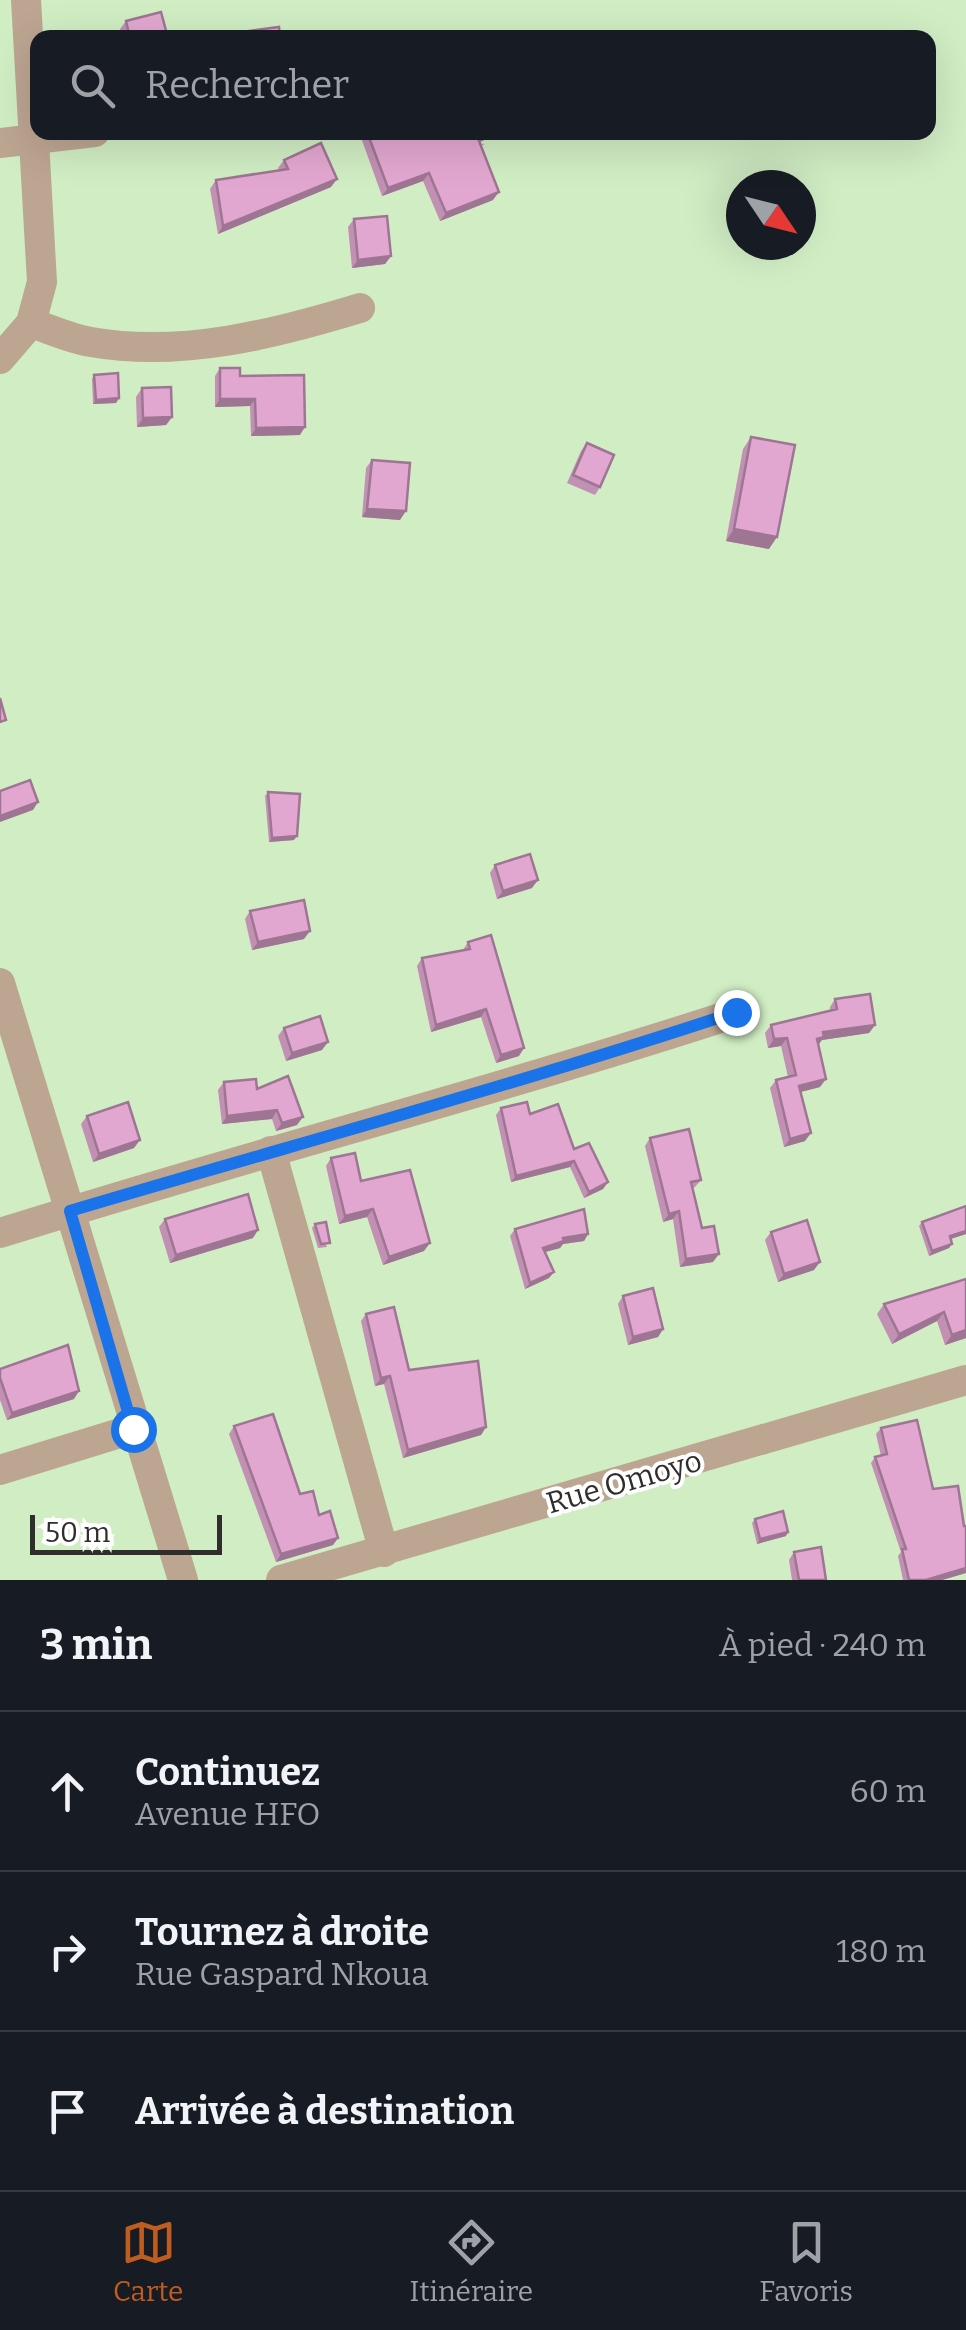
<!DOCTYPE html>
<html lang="fr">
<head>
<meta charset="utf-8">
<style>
	body { margin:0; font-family:Bitter,serif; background:#20242c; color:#f1f3f6 }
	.compass { position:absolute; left:726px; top:170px; width:90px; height:90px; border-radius:50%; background:#171b24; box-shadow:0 10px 40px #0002; rotate:125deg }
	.scale { position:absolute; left:30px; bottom:25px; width:192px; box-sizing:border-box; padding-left:10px; border:5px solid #2f2e2c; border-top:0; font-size:28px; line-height:35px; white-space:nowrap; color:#2f2e2c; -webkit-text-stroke:8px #fff; paint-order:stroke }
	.stop { position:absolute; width:30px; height:30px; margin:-22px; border:8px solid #1a73e8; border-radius:50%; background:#fff }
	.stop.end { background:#1a73e8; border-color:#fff; box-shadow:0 2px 10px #0008 }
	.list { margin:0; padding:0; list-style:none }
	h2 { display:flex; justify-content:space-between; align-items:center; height:130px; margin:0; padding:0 40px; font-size:42px }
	h2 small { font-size:32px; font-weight:400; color:#9ea1a6 }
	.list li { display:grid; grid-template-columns:65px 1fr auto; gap:30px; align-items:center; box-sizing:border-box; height:160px; padding:0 40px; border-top:2px solid #363941 }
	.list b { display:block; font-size:38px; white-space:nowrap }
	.list p { margin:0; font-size:32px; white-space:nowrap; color:#9ea1a6 }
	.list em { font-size:32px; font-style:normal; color:#9ea1a6 }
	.icon { flex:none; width:55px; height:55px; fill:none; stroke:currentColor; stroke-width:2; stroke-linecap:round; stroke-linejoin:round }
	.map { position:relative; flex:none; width:966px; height:1580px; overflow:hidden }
	.search { position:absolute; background:#171b24; box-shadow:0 10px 40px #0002; left:30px; right:30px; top:30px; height:110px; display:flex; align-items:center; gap:25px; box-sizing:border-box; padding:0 35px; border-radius:20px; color:#9ea1a6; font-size:38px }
	.sheet { height:610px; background:#171b24 }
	nav { display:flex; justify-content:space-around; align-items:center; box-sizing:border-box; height:140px; border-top:2px solid #363941; background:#171b24; font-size:28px; color:#9ea1a6 }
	nav a { display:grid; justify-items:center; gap:5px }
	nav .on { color:#bf5d20 }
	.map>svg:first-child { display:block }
	.grass { fill:#d0edc4; fill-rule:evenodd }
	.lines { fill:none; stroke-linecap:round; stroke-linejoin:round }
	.minor { stroke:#bca591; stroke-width:30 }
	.wall { fill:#c290b3 }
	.shaded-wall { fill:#9e7592 }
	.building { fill:#e2a7d0; stroke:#9e7592; stroke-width:2.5 }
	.route { stroke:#1a73e8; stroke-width:12 }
	.labels { text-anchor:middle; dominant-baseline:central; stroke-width:8; stroke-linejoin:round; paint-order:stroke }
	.street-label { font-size:30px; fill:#2f2e2c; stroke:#fff }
</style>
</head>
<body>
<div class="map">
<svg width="966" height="1580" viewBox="0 0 966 1580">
	<rect width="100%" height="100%" fill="#f7f2ef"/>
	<!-- grass -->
	<path class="grass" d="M0,0H966V1580H0ZM38,38H928V132H38ZM741,185H801V245H741Z"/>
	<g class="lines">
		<!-- minor -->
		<g class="minor">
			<path d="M0,143L95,132"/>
			<path d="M31,323C50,329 71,339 91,342C181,358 275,334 360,308"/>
			<path d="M0,359L31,323L42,282L26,0"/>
			<path d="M0,983L183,1580"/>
			<path d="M271,1151L384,1552"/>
			<path d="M0,1233C244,1156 493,1092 736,1013"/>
			<path d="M0,1470L133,1429"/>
			<path d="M281,1580L966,1380"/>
		</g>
	</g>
	<!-- wall -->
	<g class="wall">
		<path d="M126,21L168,38H122L120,29Z"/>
		<path d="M359,132H406L407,135L485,144L480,146L493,200L440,221L423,181L382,196Z"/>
		<path d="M284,160L331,187L218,234L210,189L216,180L279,170L278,168Z"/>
		<path d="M354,219L391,256L385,264L352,268L348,227Z"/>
		<path d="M220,368L240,376L300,435L251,436L250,406L215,407V376Z"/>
		<path d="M94,375L119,398L116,403L93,404L92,379Z"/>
		<path d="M142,388L172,417L166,425L137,427L136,397Z"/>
		<path d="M751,437L769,549L726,541L743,449Z"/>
		<path d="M587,443L600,487L595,495L567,483L581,451Z"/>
		<path d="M372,460L400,520L362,517L366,468Z"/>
		<path d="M268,792L294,840L269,842L265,796Z"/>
		<path d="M495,865L532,888L497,899L490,873Z"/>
		<path d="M250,911L304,939L252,950L245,919Z"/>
		<path d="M468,942L519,1056L496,1063L481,1017L431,1032L417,966L422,958L463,950Z"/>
		<path d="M835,999L875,1025L869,1033L822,1040L818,1045L820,1087L800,1092L805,1141L784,1147L770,1088L776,1080L788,1077L781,1046L768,1048L765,1033L771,1025L830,1011V1007Z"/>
		<path d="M284,1028L322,1050L286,1061L278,1036Z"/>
		<path d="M224,1082L257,1089L297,1125L276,1131L272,1119L222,1124L218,1090Z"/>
		<path d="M501,1108L530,1114L574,1149L608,1182L603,1189L584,1198L570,1167L511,1182L496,1115Z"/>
		<path d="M87,1116L134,1148L93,1162L81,1124Z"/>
		<path d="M650,1138L701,1180L695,1187L692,1188L702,1228L713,1262L680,1267L673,1219L663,1222L645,1146Z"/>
		<path d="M331,1158L361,1181L424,1251L383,1265L367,1217L339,1224L326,1166Z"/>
		<path d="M165,1219L253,1238L170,1263L159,1227Z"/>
		<path d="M922,1222L966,1234L951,1239L949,1248L929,1256L919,1226Z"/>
		<path d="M315,1224L327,1247L318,1248L312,1228Z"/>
		<path d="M515,1229L588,1234L584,1241L563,1244L560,1248L545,1252L549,1278L525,1289L510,1236Z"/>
		<path d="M771,1232L814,1270L778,1282L765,1240Z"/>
		<path d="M966,1279V1338L945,1345L937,1321L892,1344L877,1314L884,1304Z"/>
		<path d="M623,1296L663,1329L658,1337L628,1345L618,1304Z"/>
		<path d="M366,1314L409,1370L486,1427L481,1435L403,1458L384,1384L375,1386L361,1321Z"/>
		<path d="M0,1369L74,1399L7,1420L0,1400Z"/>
		<path d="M234,1426L319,1515L338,1538L333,1545L276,1562L229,1434Z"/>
		<path d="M881,1428L964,1526L966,1573L942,1580H903L898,1556L901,1552L871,1463L875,1457L881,1456L876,1434Z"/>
		<path d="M755,1519L786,1536L757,1544L752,1523Z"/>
		<path d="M794,1552L826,1580H792L789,1560Z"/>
	</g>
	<!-- shaded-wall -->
	<g class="shaded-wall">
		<path d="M429,173L423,181L382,196L388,188Z"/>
		<path d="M337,179L331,187L218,234L223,226Z"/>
		<path d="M499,192L493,200L440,221L446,213Z"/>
		<path d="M391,256L385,264L352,268L358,260Z"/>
		<path d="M119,398L116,403L93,404L96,400Z"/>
		<path d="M220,399H255L250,406L215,407Z"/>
		<path d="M172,417L166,425L137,427L143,418Z"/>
		<path d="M305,427L300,435L251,436L256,428Z"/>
		<path d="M367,509L406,511L400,520L362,517Z"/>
		<path d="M734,529L777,537L769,549L726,541Z"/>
		<path d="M38,802L33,810L0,822V816Z"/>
		<path d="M297,836L294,840L269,842L272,838Z"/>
		<path d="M538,880L532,888L497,899L503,891Z"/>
		<path d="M310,931L304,939L252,950L258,942Z"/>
		<path d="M486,1009L481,1017L431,1032L436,1025Z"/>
		<path d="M875,1025L869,1033L822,1040L818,1045L811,1047L823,1032Z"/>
		<path d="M787,1038L781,1046L768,1048L774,1039Z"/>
		<path d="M328,1042L322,1050L286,1061L292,1053Z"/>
		<path d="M524,1048L519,1056L496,1063L501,1055Z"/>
		<path d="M826,1079L820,1087L793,1094L799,1086Z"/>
		<path d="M277,1110L272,1119L222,1124L227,1116Z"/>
		<path d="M303,1117L297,1125L276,1131L282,1123Z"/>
		<path d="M811,1133L805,1141L784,1147L790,1139Z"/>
		<path d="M140,1140L134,1148L93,1162L99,1154Z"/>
		<path d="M574,1161L570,1167L511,1182L516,1176Z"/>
		<path d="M608,1182L603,1189L584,1198L589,1192Z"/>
		<path d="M373,1209L367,1217L339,1224L345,1216Z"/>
		<path d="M679,1211L673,1219L663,1222L669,1214Z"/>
		<path d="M258,1230L253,1238L170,1263L176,1255Z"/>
		<path d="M966,1231V1234L947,1240L950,1236Z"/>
		<path d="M588,1234L584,1241L563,1244L560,1248L538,1254L543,1248L563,1238Z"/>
		<path d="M430,1243L424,1251L383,1265L389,1257Z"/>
		<path d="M952,1244L949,1248L929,1256L932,1251Z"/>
		<path d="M719,1254L713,1262L680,1267L686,1259Z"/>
		<path d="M820,1262L814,1270L778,1282L784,1274Z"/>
		<path d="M554,1272L549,1278L525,1289L530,1283Z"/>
		<path d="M944,1312L937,1321L892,1344L899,1334Z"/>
		<path d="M663,1329L658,1337L628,1345L633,1337Z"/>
		<path d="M966,1330V1338L945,1345L952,1335Z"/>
		<path d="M390,1376L384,1384L375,1386L381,1378Z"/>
		<path d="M79,1391L74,1399L7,1420L12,1413Z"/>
		<path d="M486,1427L481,1435L403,1458L408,1450Z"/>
		<path d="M788,1532L786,1536L757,1544L760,1539Z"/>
		<path d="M338,1538L333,1545L276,1562L281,1554Z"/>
		<path d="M966,1568V1573L942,1580H926Z"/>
	</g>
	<!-- building -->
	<g class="building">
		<path d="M161,12L168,38H130L126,21Z"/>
		<path d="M279,27L280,38H248V31Z"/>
		<path d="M367,132H406L407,135L412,132H489L490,136L479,141L499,192L446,213L429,173L388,188Z"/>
		<path d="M321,143L337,179L223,226L216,180L288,169L284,160Z"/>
		<path d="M387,216L391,256L358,260L354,219Z"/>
		<path d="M220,368H240V376L304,375L305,427L256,428L255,399H220Z"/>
		<path d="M118,373L119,398L96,400L94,375Z"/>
		<path d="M171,387L172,417L143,418L142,388Z"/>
		<path d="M751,437L795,445L777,537L734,529Z"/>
		<path d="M587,443L614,455L600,487L573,475Z"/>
		<path d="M372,460L410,463L406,511L367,509Z"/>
		<path d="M0,698L6,720L0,722Z"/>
		<path d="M30,780L38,802L0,816V791Z"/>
		<path d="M268,792L300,794L297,836L272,838Z"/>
		<path d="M530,854L538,880L503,891L495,865Z"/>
		<path d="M304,900L310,931L258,942L250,911Z"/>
		<path d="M491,935L524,1048L501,1055L486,1009L436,1025L422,958L470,949L468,942Z"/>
		<path d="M870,994L875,1025L823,1032L824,1037L817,1039L826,1079L799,1086L811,1133L790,1139L776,1080L796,1075L787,1038L774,1039L771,1025L837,1009L835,999Z"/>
		<path d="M320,1016L328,1042L292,1053L284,1028Z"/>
		<path d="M288,1076L303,1117L282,1123L277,1110L227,1116L224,1082L256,1079L257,1089Z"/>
		<path d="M128,1102L140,1140L99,1154L87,1116Z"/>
		<path d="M527,1102L530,1114L558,1104L574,1149L589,1143L608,1182L589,1192L574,1161L516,1176L501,1108Z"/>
		<path d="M689,1129L701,1180L691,1182L702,1228L714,1226L719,1254L686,1259L679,1211L669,1214L650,1138Z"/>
		<path d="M355,1153L361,1181L410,1170L430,1243L389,1257L373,1209L345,1216L331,1158Z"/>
		<path d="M248,1194L258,1230L176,1255L165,1219Z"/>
		<path d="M966,1206V1231L950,1236L952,1244L932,1251L922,1222Z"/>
		<path d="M584,1209L588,1234L563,1238L564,1241L543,1248L554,1272L530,1283L515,1229Z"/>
		<path d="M807,1220L820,1262L784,1274L771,1232Z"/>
		<path d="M326,1222L330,1243L321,1244L315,1224Z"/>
		<path d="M966,1279V1330L952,1335L944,1312L899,1334L884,1304Z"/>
		<path d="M653,1288L663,1329L633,1337L623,1296Z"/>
		<path d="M394,1307L409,1370L478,1361L486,1427L408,1450L390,1376L381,1378L366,1314Z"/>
		<path d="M68,1345L79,1391L12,1413L0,1378V1369Z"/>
		<path d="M273,1414L300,1494L313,1491L319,1515L330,1511L338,1538L281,1554L234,1426Z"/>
		<path d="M917,1420L933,1489L958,1486L964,1526H966V1568L926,1580H909L902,1549H906L875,1457L887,1454L881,1428Z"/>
		<path d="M783,1511L788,1532L760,1539L755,1519Z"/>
		<path d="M821,1547L826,1580H799L794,1552Z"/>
	</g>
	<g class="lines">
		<!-- route -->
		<path class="route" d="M133,1429L70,1211C292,1145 516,1085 736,1012"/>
	</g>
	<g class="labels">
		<!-- street labels -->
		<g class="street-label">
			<text transform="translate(624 1482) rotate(-16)">Rue Omoyo</text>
		</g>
	</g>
</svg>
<svg class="compass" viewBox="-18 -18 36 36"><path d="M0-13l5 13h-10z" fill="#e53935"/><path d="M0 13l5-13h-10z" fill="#9ea1a6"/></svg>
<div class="scale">50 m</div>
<div class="stop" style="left:133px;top:1429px"></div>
<div class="stop end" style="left:736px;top:1012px"></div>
<div class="search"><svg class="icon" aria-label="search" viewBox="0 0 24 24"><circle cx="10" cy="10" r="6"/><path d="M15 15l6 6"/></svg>Rechercher</div>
</div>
<section class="sheet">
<h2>3 min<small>À pied · 240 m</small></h2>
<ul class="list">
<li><svg class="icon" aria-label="ahead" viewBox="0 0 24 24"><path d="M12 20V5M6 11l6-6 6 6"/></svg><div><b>Continuez</b><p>Avenue HFO</p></div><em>60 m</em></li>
<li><svg class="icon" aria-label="right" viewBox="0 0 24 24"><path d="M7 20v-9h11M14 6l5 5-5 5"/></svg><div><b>Tournez à droite</b><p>Rue Gaspard Nkoua</p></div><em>180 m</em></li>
<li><svg class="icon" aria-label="arrive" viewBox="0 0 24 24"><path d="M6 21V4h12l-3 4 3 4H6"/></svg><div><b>Arrivée à destination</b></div></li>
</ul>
</section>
<nav>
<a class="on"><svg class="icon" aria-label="map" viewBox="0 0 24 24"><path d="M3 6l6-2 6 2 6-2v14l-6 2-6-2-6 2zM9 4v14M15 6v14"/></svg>Carte</a>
<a><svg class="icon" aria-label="directions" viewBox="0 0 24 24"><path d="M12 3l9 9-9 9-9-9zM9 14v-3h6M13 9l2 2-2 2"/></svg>Itinéraire</a>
<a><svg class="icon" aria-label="saved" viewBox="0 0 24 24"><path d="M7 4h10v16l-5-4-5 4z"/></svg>Favoris</a>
</nav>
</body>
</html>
